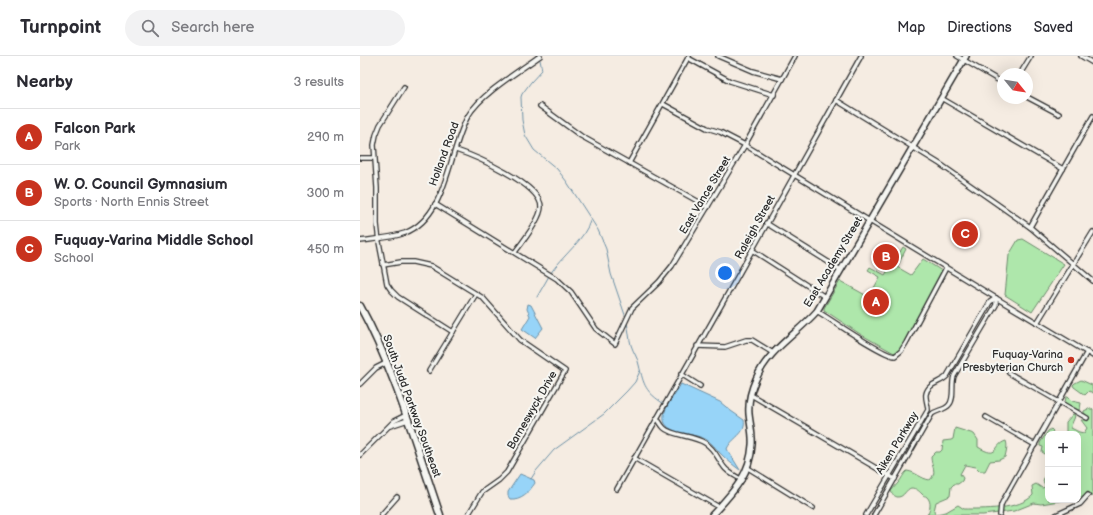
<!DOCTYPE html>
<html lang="en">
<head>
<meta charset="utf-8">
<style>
	body { margin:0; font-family:"Balsamiq Sans",sans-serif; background:#f2f2f3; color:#2b2b33 }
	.controls { position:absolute; right:12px; bottom:12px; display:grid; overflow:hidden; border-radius:8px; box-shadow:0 4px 16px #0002 }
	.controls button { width:36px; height:36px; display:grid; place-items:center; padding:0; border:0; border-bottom:1px solid #e1e1e2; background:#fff; color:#2b2b33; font:20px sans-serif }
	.compass { position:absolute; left:637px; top:12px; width:36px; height:36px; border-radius:50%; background:#fff; box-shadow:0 4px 16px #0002; rotate:120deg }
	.you { position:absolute; left:365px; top:217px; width:14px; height:14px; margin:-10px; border:3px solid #fff; border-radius:50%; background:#1a73e8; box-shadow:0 0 0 6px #1a73e833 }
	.badge { display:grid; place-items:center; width:26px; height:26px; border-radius:50%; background:#c8321e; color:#fff; font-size:13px; font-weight:700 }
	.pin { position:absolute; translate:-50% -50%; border:2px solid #fff; box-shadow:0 1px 4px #0006 }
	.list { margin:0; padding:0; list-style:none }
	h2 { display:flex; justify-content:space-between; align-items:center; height:52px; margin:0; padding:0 16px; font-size:17px }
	h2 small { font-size:13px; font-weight:400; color:#7c7c81 }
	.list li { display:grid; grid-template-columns:26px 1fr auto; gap:12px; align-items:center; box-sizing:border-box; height:56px; padding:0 16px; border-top:1px solid #e1e1e2 }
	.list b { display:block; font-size:15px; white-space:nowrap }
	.list p { margin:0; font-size:13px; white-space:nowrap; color:#7c7c81 }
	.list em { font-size:13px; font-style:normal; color:#7c7c81 }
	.icon { flex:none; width:22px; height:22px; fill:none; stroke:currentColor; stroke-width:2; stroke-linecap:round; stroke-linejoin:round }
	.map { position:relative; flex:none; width:733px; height:459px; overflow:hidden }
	header { display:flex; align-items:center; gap:24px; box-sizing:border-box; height:56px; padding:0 20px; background:#fff; border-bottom:1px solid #e1e1e2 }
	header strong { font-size:19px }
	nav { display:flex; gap:22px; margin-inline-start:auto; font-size:14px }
	.search { width:280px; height:36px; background:#f2f2f3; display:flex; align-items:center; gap:10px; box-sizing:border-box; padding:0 14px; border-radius:22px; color:#7c7c81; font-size:15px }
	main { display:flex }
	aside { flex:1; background:#fff }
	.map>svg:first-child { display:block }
	.green { fill:#aee7ab; stroke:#6c896b }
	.water { fill:#97d4f8; stroke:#6c90a6 }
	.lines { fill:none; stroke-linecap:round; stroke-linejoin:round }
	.stream { stroke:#6c90a6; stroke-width:1 }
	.street-casing { stroke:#2b2b2b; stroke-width:6 }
	.secondary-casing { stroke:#2b2b2b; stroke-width:8 }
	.highway-casing { stroke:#2b2b2b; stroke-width:9 }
	.street { stroke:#f6f6f2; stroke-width:3.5 }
	.secondary { stroke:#f6f6f2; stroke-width:5 }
	.highway { stroke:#f6f6f2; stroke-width:6 }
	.poi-dot { fill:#c8321e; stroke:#f6f6f2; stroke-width:1.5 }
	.labels { text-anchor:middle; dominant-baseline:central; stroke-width:4; stroke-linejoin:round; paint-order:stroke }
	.street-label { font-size:11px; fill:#2b2b2b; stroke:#f6f6f2 }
	.poi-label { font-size:11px; fill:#2b2b2b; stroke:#f6f6f2; text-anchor:end }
</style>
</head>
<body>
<header>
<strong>Turnpoint</strong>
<div class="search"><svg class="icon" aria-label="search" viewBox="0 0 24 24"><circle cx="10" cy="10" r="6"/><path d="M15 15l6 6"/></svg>Search here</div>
<nav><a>Map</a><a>Directions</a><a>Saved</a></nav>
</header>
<main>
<aside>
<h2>Nearby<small>3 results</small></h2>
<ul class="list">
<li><span class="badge">A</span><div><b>Falcon Park</b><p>Park</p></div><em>290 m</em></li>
<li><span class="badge">B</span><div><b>W. O. Council Gymnasium</b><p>Sports · North Ennis Street</p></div><em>300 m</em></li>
<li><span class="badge">C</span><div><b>Fuquay-Varina Middle School</b><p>School</p></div><em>450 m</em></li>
</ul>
</aside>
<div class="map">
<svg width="733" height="459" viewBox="0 0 733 459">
	<rect width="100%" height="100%" fill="#f5ece2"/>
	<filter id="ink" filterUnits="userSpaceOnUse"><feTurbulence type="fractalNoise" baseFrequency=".025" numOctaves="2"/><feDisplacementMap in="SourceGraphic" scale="8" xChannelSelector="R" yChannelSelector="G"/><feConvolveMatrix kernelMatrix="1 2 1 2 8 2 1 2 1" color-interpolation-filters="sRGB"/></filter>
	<g filter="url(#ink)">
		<!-- green -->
		<g class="green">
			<path d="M663,183L704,208L672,256L645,239L649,199L658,184Z"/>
			<path d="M543,191L546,193L537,211L551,219L563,203L582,215L545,285L539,295L534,297L500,278L464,254V252L480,225L509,241L520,221L508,214L510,211L525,219Z"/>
			<path d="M721,324L732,329L733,337L729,335L725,339L714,331L713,329L715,327Z"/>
			<path d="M706,341H708L712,345L721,347L720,353L718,354L705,347Z"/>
			<path d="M728,353H733V440L718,441V378H706V366L713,358L715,359C715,363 711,367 711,372L719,376L724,377L727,372L721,364H727L728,360L724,357V355Z"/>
			<path d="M595,372L614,378L618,384V391C640,404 632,389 646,385C648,390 646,396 645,401L639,404L630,405L625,415H620L616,411L605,409L600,418L603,422L602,425L598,428H594L591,431L590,440L576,446L574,455L576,458L586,456L598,449L604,453C622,453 660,454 673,439L672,430L676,428L682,432L685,431V429L683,425L684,422L686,420L688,422V444H706L681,448L674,447L654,455L623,459H567C570,454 572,446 567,441C563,438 566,442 562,438C559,435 556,432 551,432C546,433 544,441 538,441C535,441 532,438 531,435C533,432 536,430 538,427C542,423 543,418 547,415C556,416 561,423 570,424C578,416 571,410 571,401L576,396H580L582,394L583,385L591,384L593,383Z"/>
			<path d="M691,373L693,375L691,378H688V400L682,396L683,391L680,390V387L688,375Z"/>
		</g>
		<!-- water -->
		<g class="water">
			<path d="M168,248L171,249L183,272L175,282L162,273L170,260L167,253Z"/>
			<path d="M321,328L360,346L371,355L384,364C387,378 371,382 367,393L380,414C373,409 367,404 361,398C356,393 351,385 343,382C336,379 329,379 322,377C288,369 310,347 321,328Z"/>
			<path d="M160,418L174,424L175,427C169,436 161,444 150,443L148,440V436Z"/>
		</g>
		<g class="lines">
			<!-- stream -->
			<g class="stream">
				<path d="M180,4L182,14L171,26L162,38L161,41L162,64L165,79L174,94L197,113L207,126L238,174L246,193L251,218L266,262"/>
				<path d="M190,218C203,199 224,185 231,163"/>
				<path d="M177,241L189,220"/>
				<path d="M267,267C269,274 269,282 271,289C273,296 278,302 279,309C284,330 285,335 304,348"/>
				<path d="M171,423L176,415L194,394L244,358L267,335L275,326L280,315"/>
			</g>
			<!-- street casing -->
			<g class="street-casing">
				<g id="street">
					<path d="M358,0L393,15L422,23"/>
					<path d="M597,0L643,27"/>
					<path d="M721,0L733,7"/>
					<path d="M328,2L370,25L414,39"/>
					<path d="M660,18L671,0"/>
					<path d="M44,31L20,69L16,79L14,89L17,132V168L19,186L27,228L31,234L38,241L93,276"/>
					<path d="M667,41L699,58"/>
					<path d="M581,42L703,113"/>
					<path d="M476,44L580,108L670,171L733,225"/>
					<path d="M303,48L347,72L360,76L385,89L636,242L733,300"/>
					<path d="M180,50L221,80L348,151"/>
					<path d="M96,94C114,100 181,128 181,151C181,162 162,187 155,196"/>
					<path d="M0,102H14"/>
					<path d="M269,107L329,0"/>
					<path d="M75,148L197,223L211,236L236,273L255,288L272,252L299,226L312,210L385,89L435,0"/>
					<path d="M406,167L481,214"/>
					<path d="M670,171L733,60"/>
					<path d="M0,185C14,183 31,182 45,177C88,160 88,96 108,60C121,38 159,15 180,0"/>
					<path d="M392,194L465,241"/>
					<path d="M23,209L41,206H53L71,210L123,242L160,284L205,315L147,416L139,424L122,436L108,459"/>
					<path d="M457,255C470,263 523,300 535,300L541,295L546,287L586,212"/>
					<path d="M677,267L733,176"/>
					<path d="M337,290L365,291L386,284H392L413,297"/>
					<path d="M69,315L116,238"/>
					<path d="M649,317L727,362"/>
					<path d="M321,318L340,330"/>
					<path d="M0,328L16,312L26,307"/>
					<path d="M391,339L535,423"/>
					<path d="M626,361L675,389"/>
					<path d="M297,362C299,365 301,369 304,372C312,380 333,379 345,387C356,394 357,402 364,411C368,417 376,420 382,424"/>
					<path d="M30,370L48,364"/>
					<path d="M0,399L34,365L46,359"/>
					<path d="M274,402L359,451"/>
					<path d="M388,412L453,452"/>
					<path d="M257,433L371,232L501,0"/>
					<path d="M21,459L37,441"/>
					<path d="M506,459L568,354C568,348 565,343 566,338C568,327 581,327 587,320L630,246L636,242"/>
					<path d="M514,459L572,358C577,354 585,354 589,349C595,343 591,328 594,320L636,249V242"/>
					<path d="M640,459L641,449L644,443L727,296"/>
					<path d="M696,459L720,448L728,439"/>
				</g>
			</g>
			<!-- secondary casing -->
			<g class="secondary-casing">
				<path id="secondary" d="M352,459C372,437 390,420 392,389C393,379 390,368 389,358C388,346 391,334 396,323C408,294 437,278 457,255L606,0"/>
			</g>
			<!-- highway casing -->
			<g class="highway-casing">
				<path id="highway" d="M0,250C35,314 56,390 80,459"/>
			</g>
			<!-- street -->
			<use href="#street" class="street"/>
			<!-- secondary -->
			<use href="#secondary" class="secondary"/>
			<!-- highway -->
			<use href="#highway" class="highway"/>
		</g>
	</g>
	<!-- markers -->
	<circle class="poi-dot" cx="711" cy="304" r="4"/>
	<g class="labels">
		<!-- street labels -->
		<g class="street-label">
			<text transform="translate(84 98) rotate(-70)">Holland Road</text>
			<text transform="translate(345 139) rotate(-59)">East Vance Street</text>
			<text transform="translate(395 171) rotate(-61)">Raleigh Street</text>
			<text transform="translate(473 206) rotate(-59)">East Academy Street</text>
			<text transform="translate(52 350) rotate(70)">South Judd Parkway Southeast</text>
			<text transform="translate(172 354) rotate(-60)">Barneswyck Drive</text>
			<text transform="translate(537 387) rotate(-59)">Aiken Parkway</text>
		</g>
		<!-- poi labels -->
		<g class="poi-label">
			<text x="703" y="298">Fuquay-Varina<tspan x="703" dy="13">Presbyterian Church</tspan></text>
		</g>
	</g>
</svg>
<div class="controls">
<button>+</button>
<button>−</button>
</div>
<svg class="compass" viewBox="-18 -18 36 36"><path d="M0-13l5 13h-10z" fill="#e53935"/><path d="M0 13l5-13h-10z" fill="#7c7c81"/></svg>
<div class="you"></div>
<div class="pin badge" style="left:516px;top:246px">A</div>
<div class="pin badge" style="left:526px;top:201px">B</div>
<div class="pin badge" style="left:605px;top:178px">C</div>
</div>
</main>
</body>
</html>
